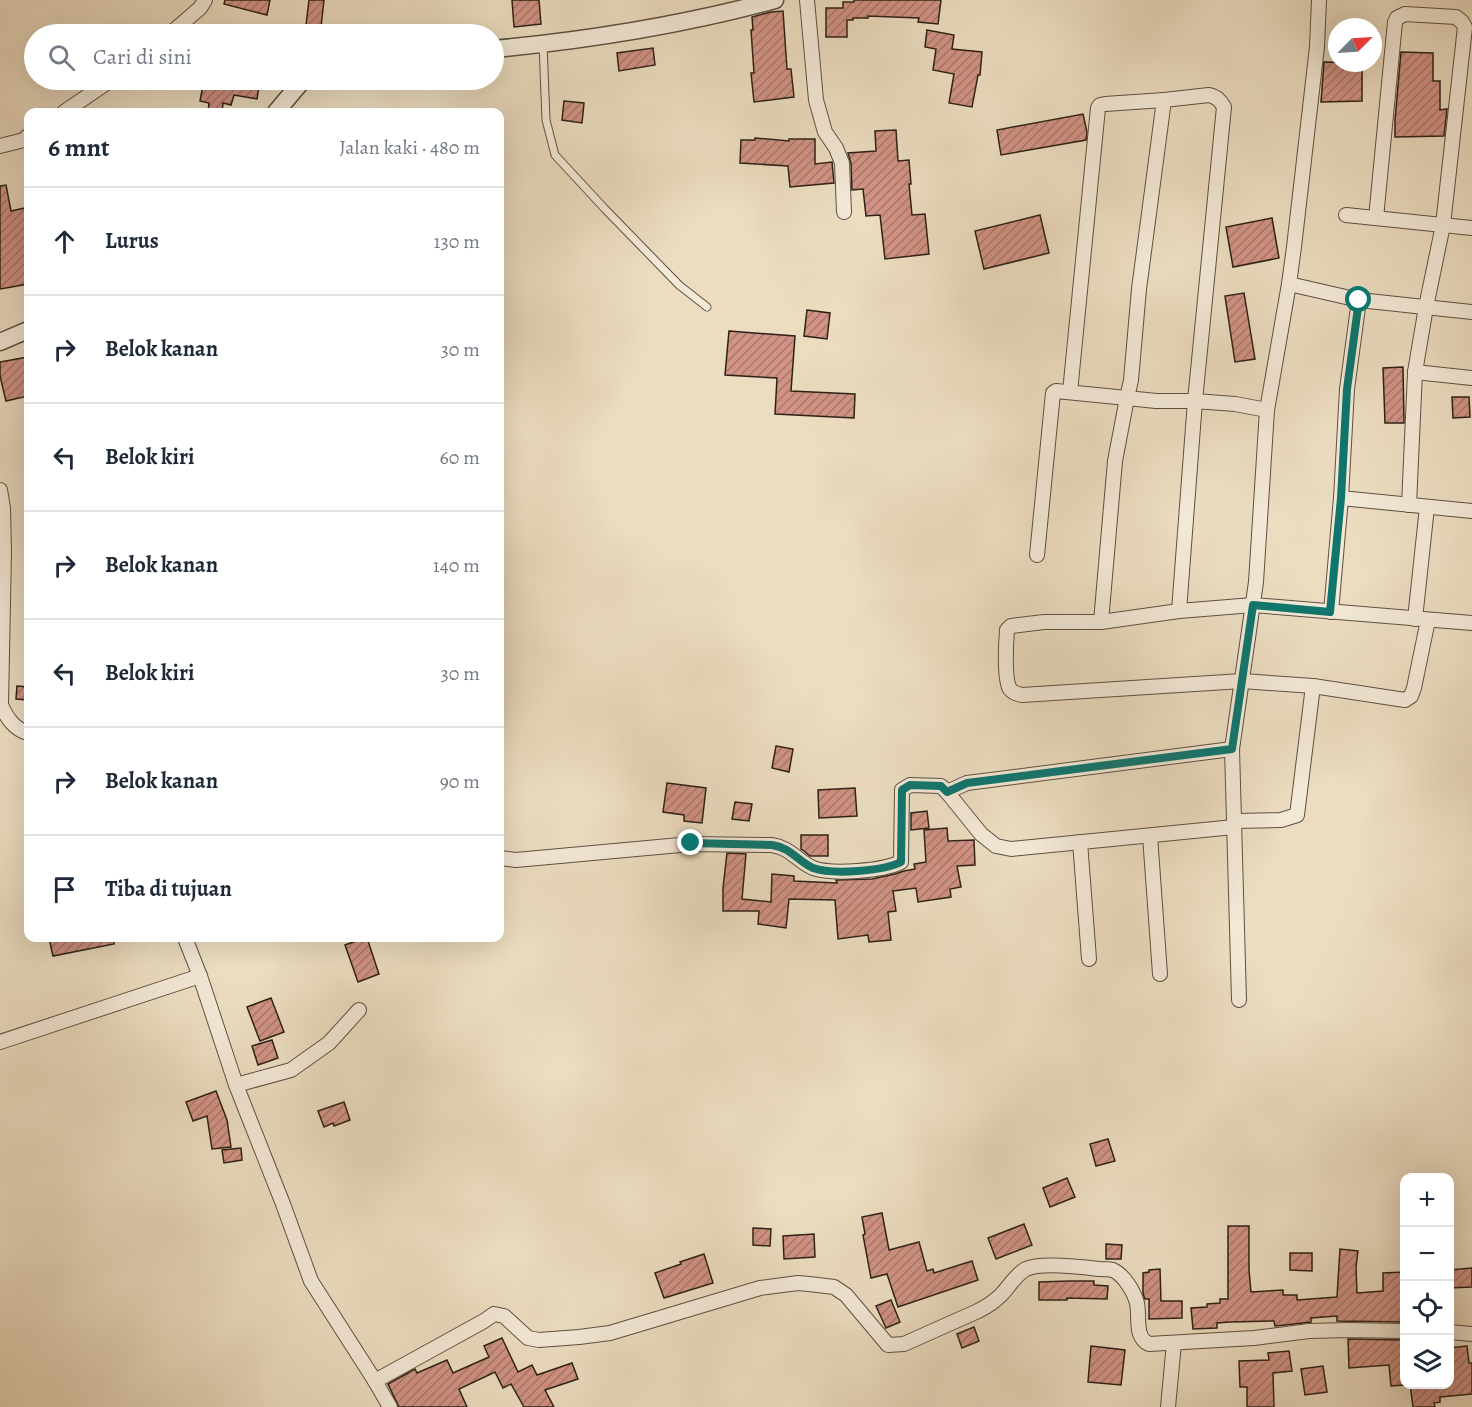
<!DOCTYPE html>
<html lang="id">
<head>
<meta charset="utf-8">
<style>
	body { margin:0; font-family:Alegreya,serif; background:#f6f6f7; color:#1f2937 }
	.controls { position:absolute; right:18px; bottom:18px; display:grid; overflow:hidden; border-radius:12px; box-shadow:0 6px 24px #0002 }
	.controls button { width:54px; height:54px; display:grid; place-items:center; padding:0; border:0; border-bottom:2px solid #e0e1e3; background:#fff; color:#1f2937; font:30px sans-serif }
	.compass { position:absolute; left:1328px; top:18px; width:54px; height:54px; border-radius:50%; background:#fff; box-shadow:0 6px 24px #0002; rotate:66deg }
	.stop { position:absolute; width:18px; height:18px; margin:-14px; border:4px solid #0f766e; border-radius:50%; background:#fff }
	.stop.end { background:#0f766e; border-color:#fff; box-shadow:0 2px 6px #0008 }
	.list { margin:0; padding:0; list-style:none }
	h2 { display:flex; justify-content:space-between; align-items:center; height:78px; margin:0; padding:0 24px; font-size:26px }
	h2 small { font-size:20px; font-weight:400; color:#747a83 }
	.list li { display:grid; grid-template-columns:39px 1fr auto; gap:18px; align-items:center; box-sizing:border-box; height:108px; padding:0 24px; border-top:2px solid #e0e1e3 }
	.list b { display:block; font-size:22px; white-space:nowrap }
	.list em { font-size:20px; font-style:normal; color:#747a83 }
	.icon { flex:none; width:33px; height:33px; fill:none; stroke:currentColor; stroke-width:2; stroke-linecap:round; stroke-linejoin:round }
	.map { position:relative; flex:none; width:1472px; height:1407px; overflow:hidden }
	.search { position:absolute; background:#fff; box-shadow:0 6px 24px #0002; left:24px; top:24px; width:480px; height:66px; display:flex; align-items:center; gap:15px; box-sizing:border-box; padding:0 21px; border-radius:33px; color:#747a83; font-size:22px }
	.panel { position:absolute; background:#fff; box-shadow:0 6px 24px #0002; left:24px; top:108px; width:480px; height:834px; border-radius:12px }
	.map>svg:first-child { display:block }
	.building { fill:url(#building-hatch); stroke:#2d2117; stroke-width:1.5 }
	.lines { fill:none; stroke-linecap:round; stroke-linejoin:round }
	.service-casing { stroke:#5d5042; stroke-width:9 }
	.minor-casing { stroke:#5d5042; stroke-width:16 }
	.tertiary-casing { stroke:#5d5042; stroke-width:19 }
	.service { stroke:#f3e9d7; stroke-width:7 }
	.minor { stroke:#f3e9d7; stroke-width:14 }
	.tertiary { stroke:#f3e9d7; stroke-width:16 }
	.route { stroke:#0f766e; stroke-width:8 }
</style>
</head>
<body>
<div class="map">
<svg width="1472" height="1407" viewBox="0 0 1472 1407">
	<defs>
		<pattern id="building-hatch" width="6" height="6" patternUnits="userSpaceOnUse" patternTransform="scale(1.5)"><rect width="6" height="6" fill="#d19385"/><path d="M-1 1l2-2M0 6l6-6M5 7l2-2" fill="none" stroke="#aa786c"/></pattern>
	</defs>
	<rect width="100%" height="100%" fill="#ecddc1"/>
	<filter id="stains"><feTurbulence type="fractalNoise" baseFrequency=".00333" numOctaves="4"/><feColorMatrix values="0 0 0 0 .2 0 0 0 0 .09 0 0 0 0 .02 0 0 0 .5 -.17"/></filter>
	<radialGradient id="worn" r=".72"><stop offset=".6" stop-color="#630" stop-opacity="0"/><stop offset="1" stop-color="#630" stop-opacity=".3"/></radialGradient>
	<!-- building -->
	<g class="building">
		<path d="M225,0H270L267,15L224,4Z"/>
		<path d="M309,0H324L321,27L306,25Z"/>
		<path d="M512,0H539L541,24L514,27Z"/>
		<path d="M854,0H941L938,24L918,22L919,18L868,16V18H853V20H847V37H826V8H843V2H854Z"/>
		<path d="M783,11L787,69H791L794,97L754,102L751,73H754L751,30H753L752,17L771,12Z"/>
		<path d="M927,30L954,35L952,49L982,52L980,75H978L972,107L949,103L954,74L933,70L936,49L925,47Z"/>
		<path d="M653,48L655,65L619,71L617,53Z"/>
		<path d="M1401,52L1433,53V81H1440V110L1447,109L1444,136L1395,137V120Z"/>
		<path d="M1324,62L1362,63V101L1321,102Z"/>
		<path d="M204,80H260L257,99L234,95L231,105L223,103L222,112H208L209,103L200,101Z"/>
		<path d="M564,101L584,103L582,123L562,120Z"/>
		<path d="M1083,114L1087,132L1086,140L1001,155L997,130Z"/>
		<path d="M896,130L898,161L909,160L911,184H909L912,215L925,214L929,254L885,259L880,215L866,216L863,189L852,190L851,163L848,153L876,151L875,131Z"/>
		<path d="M755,138L789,141V139H815V164L832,162L834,183L790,187L788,166L740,163L741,140H755Z"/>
		<path d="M6,185L11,211L25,208L28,224V284L0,289V186Z"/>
		<path d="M1040,215L1049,253L984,269L975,231Z"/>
		<path d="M1272,218L1279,258L1233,267L1226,227Z"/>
		<path d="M1244,293L1255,359L1235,362L1225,296Z"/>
		<path d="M807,310L830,313L827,339L804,336Z"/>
		<path d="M729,331L795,336L791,391L855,394L854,418L775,414L777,378L725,375Z"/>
		<path d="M28,357V396L6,401L0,376V362Z"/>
		<path d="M1403,367L1404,423H1385L1383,368Z"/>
		<path d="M1452,397H1469L1470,417L1453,418Z"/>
		<path d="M17,686L28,687V700L16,699Z"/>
		<path d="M776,746L793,749L789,772L772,768Z"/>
		<path d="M667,783L706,788L702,823L684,821V815L663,812Z"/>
		<path d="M855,788L857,816L819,818L818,790Z"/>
		<path d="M735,802L752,804L749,821L732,819Z"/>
		<path d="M927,811L929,828L911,830V813Z"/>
		<path d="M947,828L948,841L974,840L975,865L957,866L961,887L950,889L951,897L918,902L916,888L893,891L896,911L888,912L891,940L869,942L868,935L838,939L835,900L789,899L786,928L758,924L759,911H723V888L727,853L746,854L742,899L771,902L772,874L794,876V881L837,883L836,880L872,879L895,874L904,871L915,869L914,864L926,862L924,830Z"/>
		<path d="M801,835H828V856H810L804,851L801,849Z"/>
		<path d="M49,938H114V944L53,956Z"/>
		<path d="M364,938H367L379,974L358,982L345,945Z"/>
		<path d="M271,998L284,1032L260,1041L247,1007Z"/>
		<path d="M272,1040L278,1058L258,1065L252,1046Z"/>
		<path d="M216,1091L227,1120L231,1147L212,1149L207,1116L193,1121L186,1102Z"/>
		<path d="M344,1102L350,1120L334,1126L333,1123L324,1127L318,1111Z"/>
		<path d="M1108,1139L1115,1161L1096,1166L1090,1144Z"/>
		<path d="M241,1148L242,1160L224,1163L222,1150Z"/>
		<path d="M1067,1178L1075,1197L1050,1207L1043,1188Z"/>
		<path d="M882,1213L889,1250L919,1242L927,1271L933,1269L934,1273L972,1261L978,1280L898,1307L887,1274L871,1278L863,1235L865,1234L862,1217Z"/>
		<path d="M1024,1224L1032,1245L996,1259L988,1238Z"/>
		<path d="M1228,1226H1249V1270L1251,1292L1283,1290V1295H1297V1300L1337,1297L1340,1249L1358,1251L1356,1267L1357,1293L1383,1291V1273L1404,1272V1322L1337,1321V1316L1311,1318V1322L1285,1325L1275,1326L1274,1321L1230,1322L1217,1323V1328L1193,1329L1191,1308L1207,1307V1304L1220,1303V1299H1228Z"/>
		<path d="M753,1228L771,1229L770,1246L753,1245Z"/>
		<path d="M814,1234L815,1257L784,1259L783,1236Z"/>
		<path d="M1106,1244L1122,1245L1121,1259H1106Z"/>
		<path d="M1290,1253H1312V1271L1290,1270Z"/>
		<path d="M704,1254L713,1283L664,1298L655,1273L681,1264L680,1262Z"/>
		<path d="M1472,1268V1287L1449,1288V1270Z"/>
		<path d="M1160,1269L1161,1301H1182V1318L1149,1319V1299H1145L1143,1294V1273L1149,1272V1270Z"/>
		<path d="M1069,1281H1094V1285L1108,1286L1107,1299L1067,1298V1300H1039V1282Z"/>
		<path d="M891,1300L900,1322L886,1328L876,1306Z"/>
		<path d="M974,1327L979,1341L962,1348L957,1334Z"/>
		<path d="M502,1338L518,1372L532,1365L537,1375L572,1363L578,1379L545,1390L554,1407H524L511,1384L503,1388L495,1372L459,1389L467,1407H399L388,1384L415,1369L417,1373L447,1360L453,1373L489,1357L484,1346Z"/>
		<path d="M1348,1339L1402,1340L1404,1385L1391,1386L1389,1365L1349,1368Z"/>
		<path d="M1091,1346L1125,1350L1121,1385L1088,1382Z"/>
		<path d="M1467,1346L1469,1363H1472V1394L1440,1397V1402L1434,1403L1435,1407H1413L1410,1384H1449V1348Z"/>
		<path d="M1289,1351L1292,1371L1273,1373L1274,1407H1247V1387H1240L1239,1361L1269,1360L1268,1353Z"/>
		<path d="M1323,1366L1327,1392L1305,1395L1301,1369Z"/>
	</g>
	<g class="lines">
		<!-- service casing -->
		<g class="service-casing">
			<path id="service" d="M543,44L546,120L555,155L605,209L679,285L707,307"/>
		</g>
		<!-- minor casing -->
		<g class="minor-casing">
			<g id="minor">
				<path d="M807,0L816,100L825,132L836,148L842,163L844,212"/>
				<path d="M170,34L200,8L205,0"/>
				<path d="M1209,95C1217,97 1220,100 1224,107L1195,401H1156L1127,398L1131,380L1139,289L1164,100Z"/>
				<path d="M64,112L111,80"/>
				<path d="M0,146L24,140L28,136"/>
				<path d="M1346,215L1472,228"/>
				<path d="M1376,218L1395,22L1397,18L1405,14L1456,17L1462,22L1465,27L1443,225L1426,307L1415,372L1409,505"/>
				<path d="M1289,284L1359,300L1472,312"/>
				<path d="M1415,372L1472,378"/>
				<path d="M1070,392L1098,108L1100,105L1105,104L1164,100"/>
				<path d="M0,490L3,508L4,552L1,705C7,718 14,729 28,733"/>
				<path d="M1341,498L1472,511"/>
				<path d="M1037,555L1053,393L1056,391L1127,398L1115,461L1101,622"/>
				<path d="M1179,611L1195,401L1235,404L1267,410"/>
				<path d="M1331,612L1341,498L1347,389L1359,300"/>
				<path d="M1415,619L1427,507"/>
				<path d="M1428,620L1414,688L1411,696L1405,700L1313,686L1242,681L1022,695C1017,694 1013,693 1010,689C1004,680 1006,642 1007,630L1011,626L1044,622H1101L1179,611L1253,605L1472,623"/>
				<path d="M947,792L981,834L996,846L1011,849L1234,827"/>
				<path d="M1234,821L1281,820L1297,815L1313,686"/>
				<path d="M1150,836L1160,974"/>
				<path d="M1080,842L1089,959"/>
				<path d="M500,858L516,860L691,844L772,845C791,848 797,861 813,868C832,875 883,871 901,862L902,790L910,785L941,786L947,792L967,783L1232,749"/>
				<path d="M185,938L200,976L236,1085L283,1204L311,1281L375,1381L390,1407"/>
				<path d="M1239,1000L1232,749L1256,582L1267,410L1289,284L1294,247L1317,47L1319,0"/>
				<path d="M0,1042L200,976"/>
				<path d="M236,1085L291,1070L329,1043L359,1010"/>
				<path d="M1450,1332L1472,1334"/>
				<path d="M375,1381L484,1321L494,1314L504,1316L528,1338L539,1340L579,1337L610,1333L760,1288L798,1283L809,1284L834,1287L846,1295L888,1345L904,1344L978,1311C986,1307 994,1302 1001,1295C1008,1288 1017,1273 1026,1269C1040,1262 1083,1267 1099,1269C1103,1269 1109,1269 1113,1270C1124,1275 1134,1292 1137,1303C1140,1318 1134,1337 1149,1344L1254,1338L1309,1331L1347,1330L1404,1331"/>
				<path d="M1168,1407L1174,1343"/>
			</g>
		</g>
		<!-- tertiary casing -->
		<g class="tertiary-casing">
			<g id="tertiary">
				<path d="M494,49C589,40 683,25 775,0"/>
				<path d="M276,112L303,80"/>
				<path d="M0,342L28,330"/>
			</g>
		</g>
		<!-- service -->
		<use href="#service" class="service"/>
		<!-- minor -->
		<use href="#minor" class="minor"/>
		<!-- tertiary -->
		<use href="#tertiary" class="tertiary"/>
	</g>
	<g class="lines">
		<!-- route -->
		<path class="route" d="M691,843L772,845C792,848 797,861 813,868C833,875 883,871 901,862L902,790L910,785L941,786L947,792L967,783L1232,749L1253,605L1330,612L1341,498L1347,389L1359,300"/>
	</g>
	<rect width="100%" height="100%" filter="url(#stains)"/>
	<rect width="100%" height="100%" fill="url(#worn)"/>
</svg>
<div class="controls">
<button>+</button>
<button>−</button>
<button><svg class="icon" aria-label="locate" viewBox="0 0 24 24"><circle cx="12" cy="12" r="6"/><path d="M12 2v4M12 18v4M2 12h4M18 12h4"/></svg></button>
<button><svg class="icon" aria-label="layers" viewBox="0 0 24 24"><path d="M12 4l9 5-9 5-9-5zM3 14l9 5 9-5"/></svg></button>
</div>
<svg class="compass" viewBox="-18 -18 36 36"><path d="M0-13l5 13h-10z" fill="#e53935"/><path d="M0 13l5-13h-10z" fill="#747a83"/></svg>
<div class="stop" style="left:1359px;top:300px"></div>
<div class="stop end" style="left:691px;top:843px"></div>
<div class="search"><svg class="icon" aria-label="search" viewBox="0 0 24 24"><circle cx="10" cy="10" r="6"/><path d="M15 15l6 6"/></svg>Cari di sini</div>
<section class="panel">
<h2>6 mnt<small>Jalan kaki · 480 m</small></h2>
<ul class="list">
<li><svg class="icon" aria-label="ahead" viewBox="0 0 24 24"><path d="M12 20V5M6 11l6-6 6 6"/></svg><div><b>Lurus</b></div><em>130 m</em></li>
<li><svg class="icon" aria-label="right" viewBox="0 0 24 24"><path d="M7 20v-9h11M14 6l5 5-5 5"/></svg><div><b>Belok kanan</b></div><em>30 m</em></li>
<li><svg class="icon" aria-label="left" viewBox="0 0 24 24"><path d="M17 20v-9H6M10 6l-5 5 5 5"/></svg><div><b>Belok kiri</b></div><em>60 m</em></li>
<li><svg class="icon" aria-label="right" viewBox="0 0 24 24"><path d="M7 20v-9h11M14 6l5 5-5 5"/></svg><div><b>Belok kanan</b></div><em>140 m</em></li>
<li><svg class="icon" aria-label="left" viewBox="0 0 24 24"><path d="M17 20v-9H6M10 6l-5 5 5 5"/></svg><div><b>Belok kiri</b></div><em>30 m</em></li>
<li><svg class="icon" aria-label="right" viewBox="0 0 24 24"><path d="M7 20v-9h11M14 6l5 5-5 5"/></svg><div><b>Belok kanan</b></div><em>90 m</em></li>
<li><svg class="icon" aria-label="arrive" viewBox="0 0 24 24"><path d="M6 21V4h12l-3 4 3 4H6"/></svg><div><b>Tiba di tujuan</b></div></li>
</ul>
</section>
</div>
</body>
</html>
